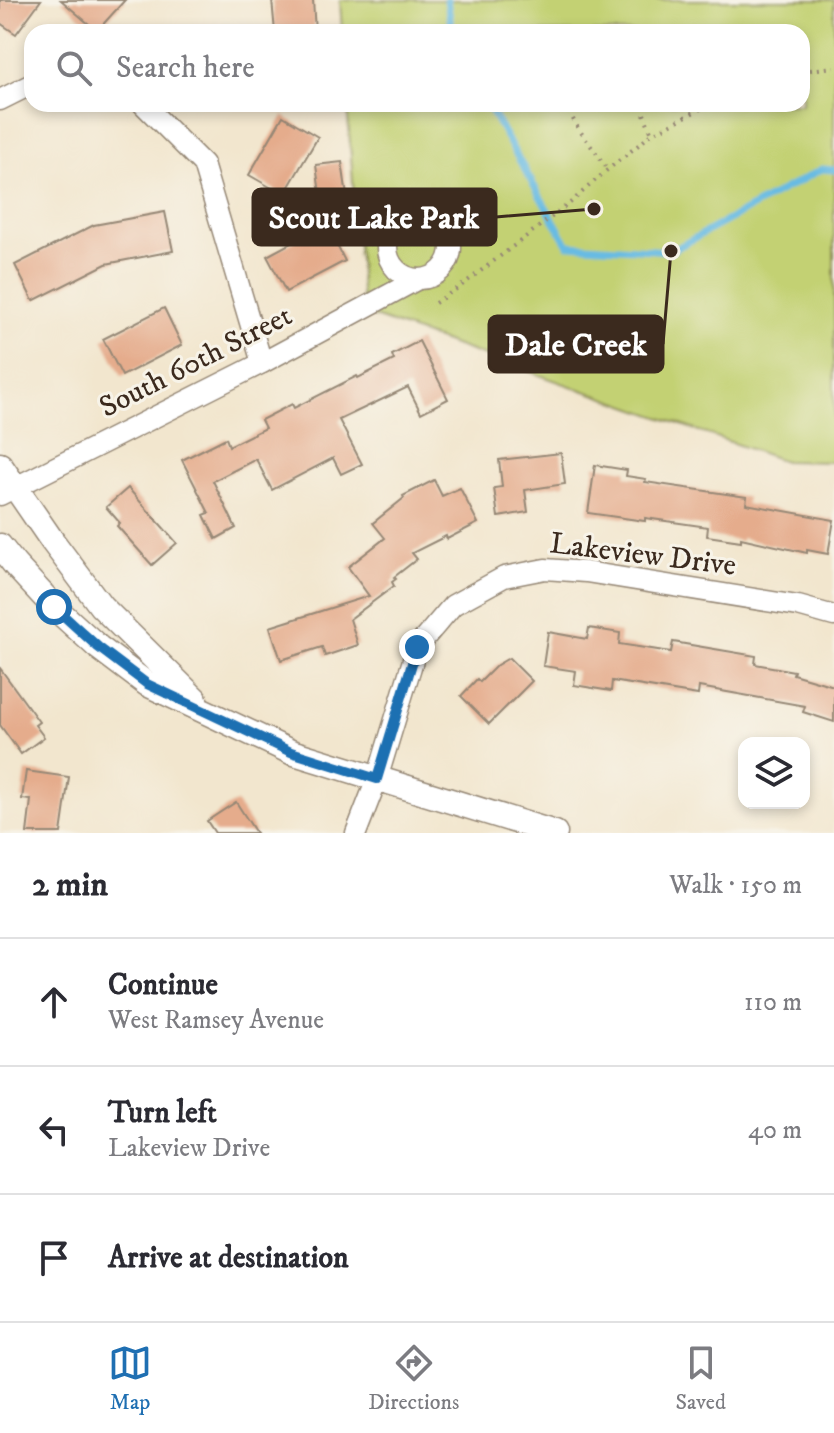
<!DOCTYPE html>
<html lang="en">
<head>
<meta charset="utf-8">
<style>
	body { margin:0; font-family:"IM FELL DW Pica",serif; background:#f2f2f3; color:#2b2b33 }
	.controls { position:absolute; right:24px; bottom:24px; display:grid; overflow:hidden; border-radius:16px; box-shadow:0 4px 12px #0003 }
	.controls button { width:72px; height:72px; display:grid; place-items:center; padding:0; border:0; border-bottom:2px solid #e1e1e2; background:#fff; color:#2b2b33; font:40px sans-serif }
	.stop { position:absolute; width:24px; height:24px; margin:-18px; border:6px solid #1f6fb2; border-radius:50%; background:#fff }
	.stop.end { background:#1f6fb2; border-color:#fff; box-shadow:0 2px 8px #0008 }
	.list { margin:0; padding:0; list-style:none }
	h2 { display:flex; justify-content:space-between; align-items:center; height:104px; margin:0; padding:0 32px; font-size:34px }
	h2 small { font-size:26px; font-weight:400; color:#7c7c81 }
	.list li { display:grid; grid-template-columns:52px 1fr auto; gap:24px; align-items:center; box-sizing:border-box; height:128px; padding:0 32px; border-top:2px solid #e1e1e2 }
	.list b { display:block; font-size:30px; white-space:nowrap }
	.list p { margin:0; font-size:26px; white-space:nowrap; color:#7c7c81 }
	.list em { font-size:26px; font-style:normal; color:#7c7c81 }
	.icon { flex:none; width:44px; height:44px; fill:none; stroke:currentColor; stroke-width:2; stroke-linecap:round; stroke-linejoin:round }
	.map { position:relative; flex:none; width:834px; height:833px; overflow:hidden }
	.search { position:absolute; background:#fff; box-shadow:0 4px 12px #0003; left:24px; right:24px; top:24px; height:88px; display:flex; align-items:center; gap:20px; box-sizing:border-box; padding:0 28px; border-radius:24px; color:#7c7c81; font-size:30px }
	.sheet { height:488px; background:#fff }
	nav { display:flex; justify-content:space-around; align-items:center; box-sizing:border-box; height:112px; border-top:2px solid #e1e1e2; background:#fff; font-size:22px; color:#7c7c81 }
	nav a { display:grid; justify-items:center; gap:4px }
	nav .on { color:#1f6fb2 }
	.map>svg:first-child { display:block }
	.green { fill:#c3d173; stroke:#7f7e48; stroke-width:2 }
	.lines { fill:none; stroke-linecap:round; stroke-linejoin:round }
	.stream { stroke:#67bbe3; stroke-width:7 }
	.building { fill:#e5ac8c }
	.minor-casing { stroke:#968876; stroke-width:23 }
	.tertiary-casing { stroke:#968876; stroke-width:27 }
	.path { stroke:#968876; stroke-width:4; stroke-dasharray:2 6; stroke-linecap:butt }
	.minor { stroke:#fff; stroke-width:20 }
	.tertiary { stroke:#fff; stroke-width:24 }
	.route { stroke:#1f6fb2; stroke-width:10 }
	.labels { text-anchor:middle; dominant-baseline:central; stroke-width:6; stroke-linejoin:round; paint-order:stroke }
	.street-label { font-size:30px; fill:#3b2a1e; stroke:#f7f3e8 }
	.leader { fill:none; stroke:#3b2a1e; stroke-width:3 }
	.callout-dot { fill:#3b2a1e; stroke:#f7f3e8; stroke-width:3 }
	.callout { fill:#3b2a1e; stroke:#3b2a1e; stroke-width:3 }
	.callout-label { font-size:32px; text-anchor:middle; font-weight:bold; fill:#fff }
</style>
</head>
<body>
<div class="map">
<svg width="834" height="833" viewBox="0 0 834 833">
	<rect width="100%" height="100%" fill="#f7f3e8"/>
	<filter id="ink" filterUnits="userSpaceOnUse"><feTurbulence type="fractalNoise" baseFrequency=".0125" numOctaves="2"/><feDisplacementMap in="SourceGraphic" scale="16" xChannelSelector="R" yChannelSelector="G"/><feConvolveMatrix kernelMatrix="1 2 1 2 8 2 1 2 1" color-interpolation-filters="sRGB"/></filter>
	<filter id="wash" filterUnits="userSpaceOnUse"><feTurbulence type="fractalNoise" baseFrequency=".006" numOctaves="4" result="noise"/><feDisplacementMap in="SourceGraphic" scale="32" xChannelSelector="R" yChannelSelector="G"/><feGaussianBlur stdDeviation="1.8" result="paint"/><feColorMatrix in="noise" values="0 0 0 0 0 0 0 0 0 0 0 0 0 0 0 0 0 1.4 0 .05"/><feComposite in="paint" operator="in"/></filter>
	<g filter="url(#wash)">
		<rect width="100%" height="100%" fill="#f2e6ce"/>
		<!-- green -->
		<path class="green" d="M340,0H834V462L784,461L363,313L347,104H802V32H342Z"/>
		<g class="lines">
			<!-- stream -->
			<g class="stream">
				<path d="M447,0L452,32"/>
				<path d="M487,104L568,245L671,251L822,169L834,170"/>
			</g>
		</g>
		<g id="blocks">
			<!-- building -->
			<g class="building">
				<path d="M0,0H41L16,34L0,23Z"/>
				<path d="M61,0H125L97,31Z"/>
				<path d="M272,0H313L315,32H275Z"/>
				<path d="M283,116L318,137L284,195L249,175Z"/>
				<path d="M342,162L348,203L322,208L316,165Z"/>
				<path d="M165,212L173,251L106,264L33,301L15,265L94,225Z"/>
				<path d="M326,224L345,261L286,292L267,256Z"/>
				<path d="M164,308L182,345L122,376L103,339Z"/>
				<path d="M419,341L448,399L421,413L408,387L339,420L362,464L341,474L333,458L272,490L256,459L213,481L236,528L216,539L204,515L209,513L182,460L226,438L229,446L265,428L261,420L292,404L294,408L357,376L358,378L394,360L392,355Z"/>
				<path d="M561,453L565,484L525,490L528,512L498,517L494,488L502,487L499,460Z"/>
				<path d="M595,465L627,470L626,476L646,479L645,482L747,497L746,504L834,520L828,554L807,550V553L741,538V541L707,536L708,527L645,518V521L588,513Z"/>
				<path d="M434,480L442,496L460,488L478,523L447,539L446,536L412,553L417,559L394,577L396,579L392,582L394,586L350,619L358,645L325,656L322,647L281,660L270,627L369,596L348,567L385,538L373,523L404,498L403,496Z"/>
				<path d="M128,488L177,543L152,565L117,526L120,523L106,507Z"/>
				<path d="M589,628L620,633L619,644L671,652L673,642L756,656L755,664L794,671L793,674L834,686V722L803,712L805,706L699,687L698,695L612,681L611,691L574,685L576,671L543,666L548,632L587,639Z"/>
				<path d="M509,658L532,681L489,724L461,696L477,679L480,682L497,665Z"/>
				<path d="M0,668L39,722L35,725L44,737L21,754L0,725Z"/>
				<path d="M26,771L69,777L61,833H27L31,800L22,799Z"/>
				<path d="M236,802L256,833H215L207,821Z"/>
			</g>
		</g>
	</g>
	<g filter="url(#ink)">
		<use href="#blocks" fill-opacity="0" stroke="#968876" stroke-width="2"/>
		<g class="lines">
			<!-- minor casing -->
			<g class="minor-casing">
				<g id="minor">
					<path d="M0,100L32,84"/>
					<path d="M143,104L203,164L262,363"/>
					<circle cx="419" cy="247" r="32"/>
					<path d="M0,495L262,363L418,279"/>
					<path d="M356,833L377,779L417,647L453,605L504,577L545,569L586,572L798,606L834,616"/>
				</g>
			</g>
			<!-- tertiary casing -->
			<g class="tertiary-casing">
				<g id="tertiary">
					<path d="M0,465L53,542L101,606L195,699"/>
					<path d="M0,546L15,565L54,607L98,647L147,684L291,752L555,833"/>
				</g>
			</g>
			<!-- path -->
			<g class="path">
				<path d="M802,71L834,67"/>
				<path d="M567,104C574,129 594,147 607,169"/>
				<path d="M644,114L652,134"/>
				<path d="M435,303L461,286L570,203L606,171L652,134L710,104"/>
			</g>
			<!-- minor -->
			<use href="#minor" class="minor"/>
			<!-- tertiary -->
			<use href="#tertiary" class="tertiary"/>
		</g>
	</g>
	<g class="lines" filter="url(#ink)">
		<!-- route -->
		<path class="route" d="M54,607L98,647L147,684L291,752L377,779L417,647"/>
	</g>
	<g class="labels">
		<!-- street labels -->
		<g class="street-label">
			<text transform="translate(196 362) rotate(-27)">South 60th Street</text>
			<text transform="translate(643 555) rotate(7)">Lakeview Drive</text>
		</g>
	</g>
	<!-- callouts -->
	<path class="leader" d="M594 209L496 217M671 251L663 344"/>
	<g class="callout-dot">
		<circle cx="594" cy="209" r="8"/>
		<circle cx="671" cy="251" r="8"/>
	</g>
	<g class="callout">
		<rect x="253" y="189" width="243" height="56" rx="8"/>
		<rect x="489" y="316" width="174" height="56" rx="8"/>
	</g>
	<g class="callout-label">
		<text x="374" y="228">Scout Lake Park</text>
		<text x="576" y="355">Dale Creek</text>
	</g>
</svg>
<div class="controls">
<button><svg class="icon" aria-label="layers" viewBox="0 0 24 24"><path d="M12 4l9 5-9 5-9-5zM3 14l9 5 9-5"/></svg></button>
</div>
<div class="stop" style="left:54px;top:607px"></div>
<div class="stop end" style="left:417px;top:647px"></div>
<div class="search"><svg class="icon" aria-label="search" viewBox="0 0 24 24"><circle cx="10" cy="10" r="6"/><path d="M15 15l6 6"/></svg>Search here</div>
</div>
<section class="sheet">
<h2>2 min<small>Walk · 150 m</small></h2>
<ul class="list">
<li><svg class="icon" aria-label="ahead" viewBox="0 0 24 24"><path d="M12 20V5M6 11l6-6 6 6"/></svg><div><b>Continue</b><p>West Ramsey Avenue</p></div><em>110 m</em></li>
<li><svg class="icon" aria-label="left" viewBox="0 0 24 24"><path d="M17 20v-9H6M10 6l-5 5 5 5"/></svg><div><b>Turn left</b><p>Lakeview Drive</p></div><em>40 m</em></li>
<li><svg class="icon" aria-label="arrive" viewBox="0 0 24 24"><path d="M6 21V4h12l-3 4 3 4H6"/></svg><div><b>Arrive at destination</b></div></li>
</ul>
</section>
<nav>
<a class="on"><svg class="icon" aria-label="map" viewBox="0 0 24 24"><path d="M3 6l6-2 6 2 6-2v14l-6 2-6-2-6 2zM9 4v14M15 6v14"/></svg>Map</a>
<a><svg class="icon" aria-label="directions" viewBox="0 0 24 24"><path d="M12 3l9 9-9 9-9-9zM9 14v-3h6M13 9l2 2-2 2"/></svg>Directions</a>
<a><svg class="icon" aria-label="saved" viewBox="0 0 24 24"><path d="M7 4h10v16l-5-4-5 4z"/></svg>Saved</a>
</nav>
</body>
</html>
